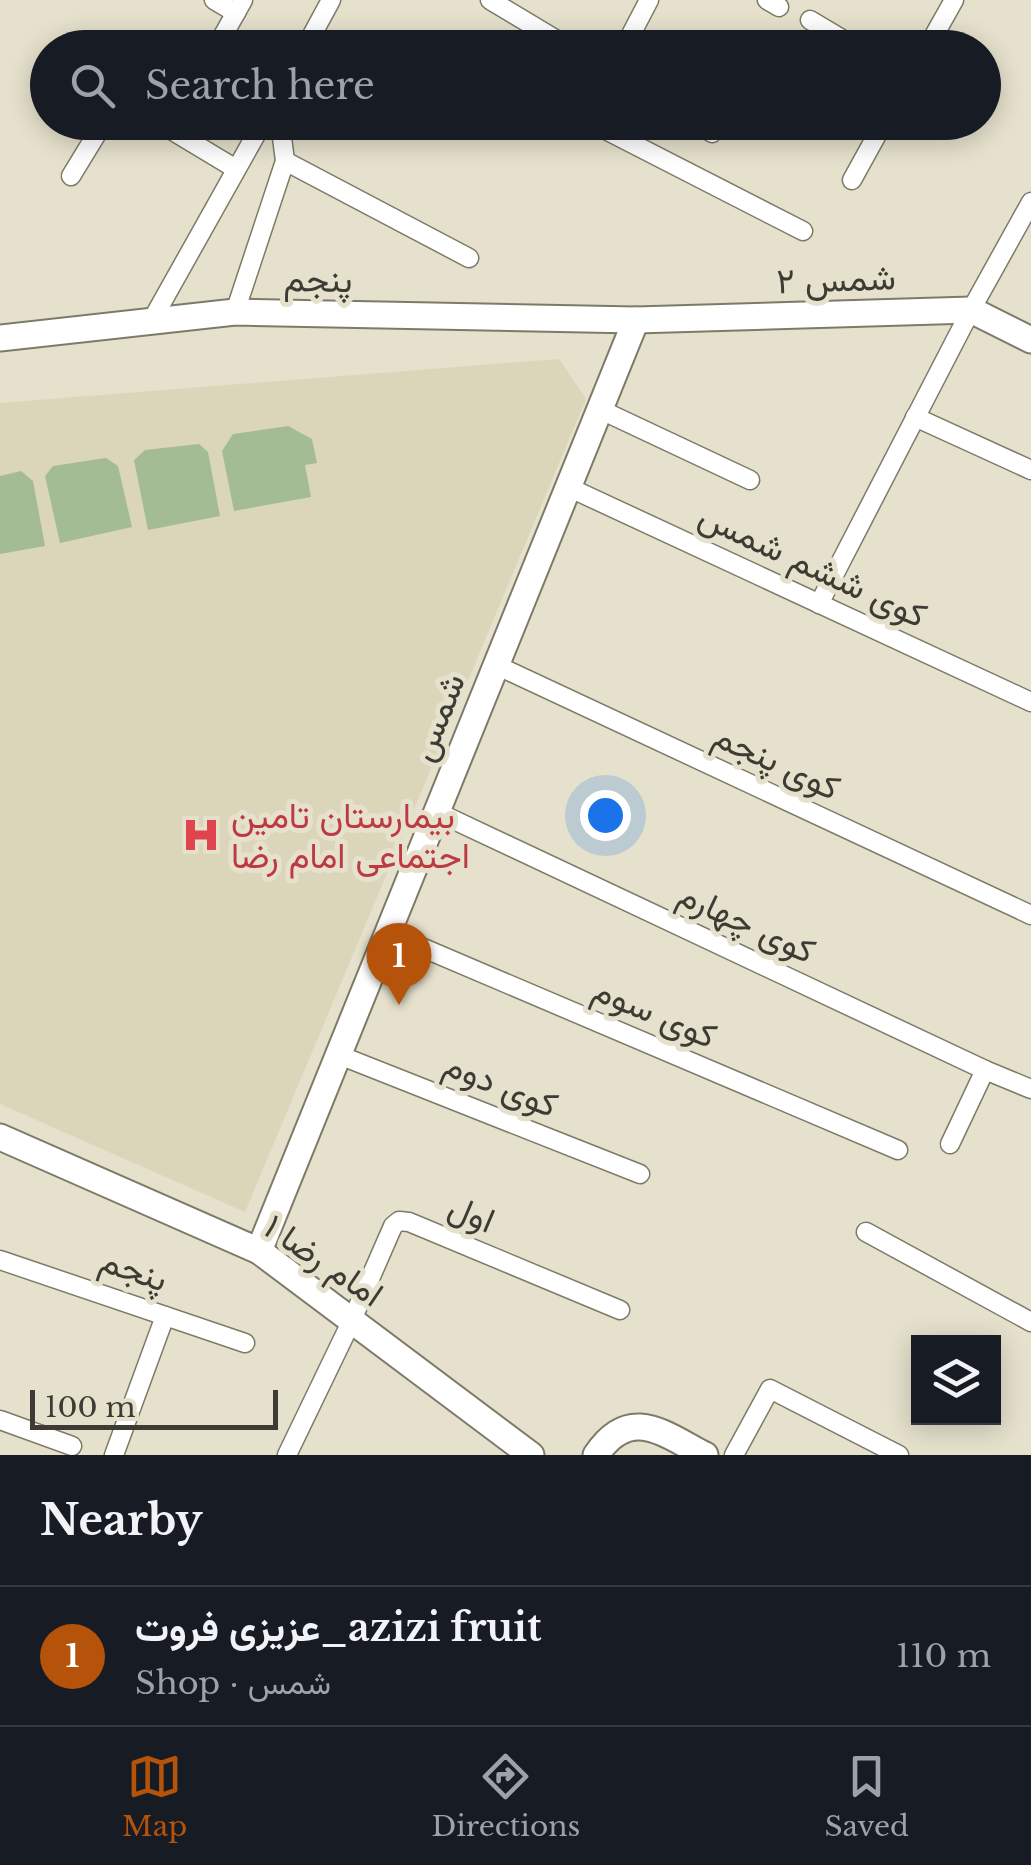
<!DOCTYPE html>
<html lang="en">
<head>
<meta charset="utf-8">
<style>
	body { margin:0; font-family:"Libre Baskerville",Vazirmatn,serif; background:#242831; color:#f1f3f6 }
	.controls { position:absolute; right:30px; bottom:30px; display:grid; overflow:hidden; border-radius:0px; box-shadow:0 5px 25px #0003 }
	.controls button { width:90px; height:90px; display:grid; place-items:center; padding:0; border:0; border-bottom:2px solid #363941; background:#171b24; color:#f1f3f6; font:50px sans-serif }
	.scale { position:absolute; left:30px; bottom:25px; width:248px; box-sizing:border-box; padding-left:10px; border:5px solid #3d3b33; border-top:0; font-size:28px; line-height:35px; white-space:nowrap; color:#3d3b33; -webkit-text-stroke:8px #e5e1cc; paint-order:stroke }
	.you { position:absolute; left:605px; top:815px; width:35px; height:35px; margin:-25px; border:8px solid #fff; border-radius:50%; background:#1a73e8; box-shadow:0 0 0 15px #1a73e833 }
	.badge { display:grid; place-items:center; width:65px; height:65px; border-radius:50%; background:#b45309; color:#fff; font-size:32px; font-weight:700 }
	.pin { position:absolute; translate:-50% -82px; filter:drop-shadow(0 2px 5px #0008) }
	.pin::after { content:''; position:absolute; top:52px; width:35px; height:30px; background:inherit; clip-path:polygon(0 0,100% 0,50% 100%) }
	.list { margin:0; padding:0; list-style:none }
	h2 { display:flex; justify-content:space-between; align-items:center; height:130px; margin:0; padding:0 40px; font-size:42px }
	h2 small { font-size:32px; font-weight:400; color:#9ea1a6 }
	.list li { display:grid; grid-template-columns:65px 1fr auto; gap:30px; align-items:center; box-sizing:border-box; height:140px; padding:0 40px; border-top:2px solid #363941 }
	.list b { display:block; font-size:38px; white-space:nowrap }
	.list p { margin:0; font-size:32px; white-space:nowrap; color:#9ea1a6 }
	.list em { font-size:32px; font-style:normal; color:#9ea1a6 }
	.icon { flex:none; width:55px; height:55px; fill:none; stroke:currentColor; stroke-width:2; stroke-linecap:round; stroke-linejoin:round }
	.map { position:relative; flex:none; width:1031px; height:1455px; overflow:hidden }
	.search { position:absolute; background:#171b24; box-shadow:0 5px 25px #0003; left:30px; right:30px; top:30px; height:110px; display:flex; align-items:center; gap:25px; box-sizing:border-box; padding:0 35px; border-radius:55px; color:#9ea1a6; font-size:38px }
	.sheet { height:270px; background:#171b24 }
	nav { display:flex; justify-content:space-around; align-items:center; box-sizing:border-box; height:140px; border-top:2px solid #363941; background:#171b24; font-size:28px; color:#9ea1a6 }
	nav a { display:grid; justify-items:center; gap:5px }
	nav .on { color:#b45309 }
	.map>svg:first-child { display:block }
	.built { fill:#dbd5b9 }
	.grass { fill:#a4bc94 }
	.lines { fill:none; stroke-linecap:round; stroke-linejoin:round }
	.street-casing { stroke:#7d7a67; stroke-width:21 }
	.secondary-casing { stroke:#7d7a67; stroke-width:29 }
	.street { stroke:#fff; stroke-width:18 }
	.secondary { stroke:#fff; stroke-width:25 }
	.labels { text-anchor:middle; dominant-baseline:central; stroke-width:10; stroke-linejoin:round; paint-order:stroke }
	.street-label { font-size:35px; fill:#3d3b33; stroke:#e5e1cc }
	.health-label { font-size:35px; fill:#be3a42; stroke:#e5e1cc; text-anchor:start }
</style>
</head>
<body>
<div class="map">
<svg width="1031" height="1455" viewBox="0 0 1031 1455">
	<rect width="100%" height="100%" fill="#e5e1cc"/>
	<!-- built -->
	<path class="built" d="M559,359L586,399L245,1212L0,1104V403Z"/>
	<!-- grass -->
	<g class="grass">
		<path d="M288,426L312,439L317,463L305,465L311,497L234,511L222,451L233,434Z"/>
		<path d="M199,444L208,452L220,516L148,530L134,460L145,450Z"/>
		<path d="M106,458L118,466L132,527L60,543L45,476L53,466Z"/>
		<path d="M21,471L33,481L45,546L0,554V476Z"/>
	</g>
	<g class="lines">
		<!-- street casing -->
		<g class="street-casing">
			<g id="street">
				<path d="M214,0L236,13"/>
				<path d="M490,0L570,48"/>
				<path d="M767,0L779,7"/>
				<path d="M810,20L857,48"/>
				<path d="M216,48L243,0"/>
				<path d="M305,48L331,0"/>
				<path d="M624,48L649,0"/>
				<path d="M927,48L954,0"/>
				<path d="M158,122L236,169"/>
				<path d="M590,122L803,231"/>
				<path d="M695,122L712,133"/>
				<path d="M285,161L469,258"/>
				<path d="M71,176L104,122"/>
				<path d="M852,180L884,122"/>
				<path d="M235,312L285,161L280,122"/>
				<path d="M152,320L263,122"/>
				<path d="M599,409L750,480"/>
				<path d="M915,417L1031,470"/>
				<path d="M568,487L1031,702"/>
				<path d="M819,604L971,310L1031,202"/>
				<path d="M496,665L1031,915"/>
				<path d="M437,812L985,1070L1031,1089"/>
				<path d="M388,933L898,1150"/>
				<path d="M339,1055L640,1174"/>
				<path d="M950,1144L985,1070"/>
				<path d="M866,1232L1031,1322"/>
				<path d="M0,1260L245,1343"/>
				<path d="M0,1420L72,1446"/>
				<path d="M114,1455L165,1316"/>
				<path d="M287,1455L352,1320L393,1226L399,1221L409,1222L620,1310"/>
				<path d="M734,1455L770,1389L899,1455"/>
			</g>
		</g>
		<!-- secondary casing -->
		<g class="secondary-casing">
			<g id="secondary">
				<path d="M0,338L235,312L636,320L971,310L1031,340"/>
				<path d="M0,1137L259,1251L531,1455"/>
				<path d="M259,1251L636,320"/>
				<path d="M596,1455C630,1404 664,1434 705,1455"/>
			</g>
		</g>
		<!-- street -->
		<use href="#street" class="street"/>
		<!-- secondary -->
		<use href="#secondary" class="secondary"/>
	</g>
	<!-- icons -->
	<defs>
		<g id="hospital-bare" transform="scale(3)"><path d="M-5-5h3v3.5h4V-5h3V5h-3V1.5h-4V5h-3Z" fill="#e0444e" stroke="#e5e1cc" stroke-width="2.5" paint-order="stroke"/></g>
	</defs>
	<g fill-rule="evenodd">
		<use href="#hospital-bare" x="201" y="835"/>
	</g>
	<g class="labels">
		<!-- street labels -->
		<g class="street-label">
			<text transform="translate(318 279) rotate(1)">پنجم</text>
			<text transform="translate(836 279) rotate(-2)">شمس ۲</text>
			<text transform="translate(813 565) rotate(25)">کوی ششم شمس</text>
			<text transform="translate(437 717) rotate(-68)">شمس</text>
			<text transform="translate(777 761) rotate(25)">کوی پنجم</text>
			<text transform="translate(747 922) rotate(25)">کوی چهارم</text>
			<text transform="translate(655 1012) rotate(23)">کوی سوم</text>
			<text transform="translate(501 1084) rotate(22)">کوی دوم</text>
			<text transform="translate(472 1213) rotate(23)">اول</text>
			<text transform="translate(324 1260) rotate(34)">امام رضا ۱</text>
			<text transform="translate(134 1269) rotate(19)">پنجم</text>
		</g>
		<!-- health labels -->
		<g class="health-label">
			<text x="231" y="815">بیمارستان تامین<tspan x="231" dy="40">اجتماعی امام رضا</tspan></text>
		</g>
	</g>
</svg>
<div class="controls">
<button><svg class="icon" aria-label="layers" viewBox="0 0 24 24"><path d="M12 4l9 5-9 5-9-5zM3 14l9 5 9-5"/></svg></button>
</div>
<div class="scale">100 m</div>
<div class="you"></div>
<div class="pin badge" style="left:399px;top:1005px">1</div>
<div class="search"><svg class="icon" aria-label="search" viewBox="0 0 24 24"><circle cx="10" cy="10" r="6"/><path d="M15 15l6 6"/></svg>Search here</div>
</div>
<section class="sheet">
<h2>Nearby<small></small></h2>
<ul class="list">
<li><span class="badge">1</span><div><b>عزیزی فروت_azizi fruit</b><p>Shop · شمس</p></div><em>110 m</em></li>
</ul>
</section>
<nav>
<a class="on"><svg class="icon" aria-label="map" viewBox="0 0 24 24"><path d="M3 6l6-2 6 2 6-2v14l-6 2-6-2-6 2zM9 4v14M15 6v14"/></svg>Map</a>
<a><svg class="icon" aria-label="directions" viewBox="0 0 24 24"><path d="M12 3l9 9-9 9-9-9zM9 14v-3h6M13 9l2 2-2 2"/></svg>Directions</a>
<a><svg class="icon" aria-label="saved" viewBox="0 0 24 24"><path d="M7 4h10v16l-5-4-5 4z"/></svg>Saved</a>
</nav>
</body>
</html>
